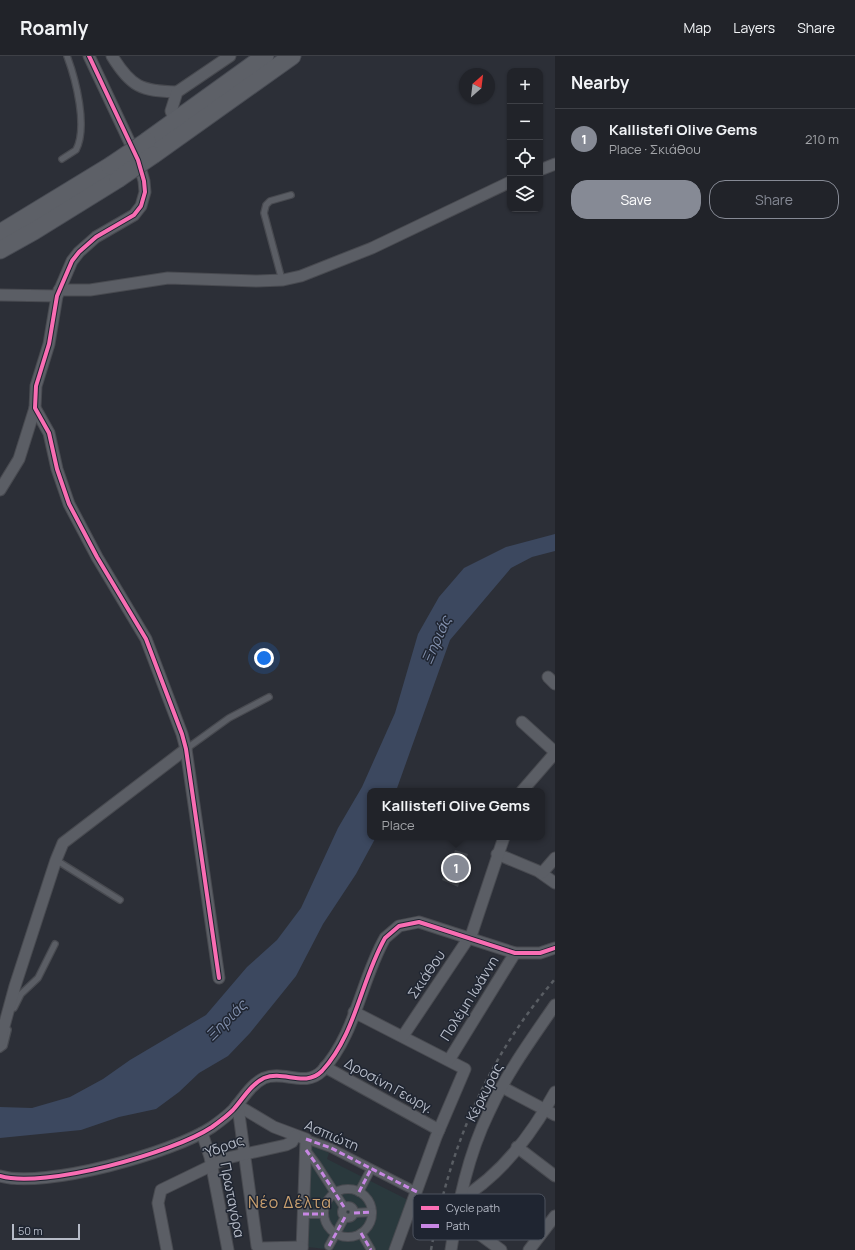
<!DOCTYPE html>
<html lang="en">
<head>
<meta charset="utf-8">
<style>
	body { margin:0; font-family:Manrope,sans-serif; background:#292b31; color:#f1f3f6 }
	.controls { position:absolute; right:12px; top:12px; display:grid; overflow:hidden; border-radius:8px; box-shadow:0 1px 3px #0004 }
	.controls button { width:36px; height:36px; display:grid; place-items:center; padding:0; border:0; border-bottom:1px solid #3e4046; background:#212329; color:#f1f3f6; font:20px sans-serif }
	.compass { position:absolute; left:459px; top:12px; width:36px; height:36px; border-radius:50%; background:#212329; box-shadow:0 1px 3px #0004; rotate:28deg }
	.scale { position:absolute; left:12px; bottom:10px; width:68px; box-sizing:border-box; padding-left:4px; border:2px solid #b6bbc7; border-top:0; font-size:11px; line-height:14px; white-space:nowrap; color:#b6bbc7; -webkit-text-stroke:3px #1f2531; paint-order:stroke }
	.you { position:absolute; left:264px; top:602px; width:14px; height:14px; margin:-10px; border:3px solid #fff; border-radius:50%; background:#1a73e8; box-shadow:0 0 0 6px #1a73e833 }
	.badge { display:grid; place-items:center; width:26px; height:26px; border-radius:50%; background:#868a95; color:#fff; font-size:13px; font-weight:700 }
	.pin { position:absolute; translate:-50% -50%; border:2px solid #fff; box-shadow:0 1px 4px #0006 }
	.popup { position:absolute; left:367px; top:732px; width:178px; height:52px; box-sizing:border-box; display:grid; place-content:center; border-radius:8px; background:#212329; filter:drop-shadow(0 1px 3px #0005); font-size:13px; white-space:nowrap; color:#a2a4a8 }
	.popup b { font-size:15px; color:#f1f3f6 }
	.popup::after { content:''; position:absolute; left:50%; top:100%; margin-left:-8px; border:8px solid transparent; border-top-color:#212329 }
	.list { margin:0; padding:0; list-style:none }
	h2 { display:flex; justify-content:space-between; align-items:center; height:52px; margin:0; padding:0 16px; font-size:17px }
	h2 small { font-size:13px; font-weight:400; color:#a2a4a8 }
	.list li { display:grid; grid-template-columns:26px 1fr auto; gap:12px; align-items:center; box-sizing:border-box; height:60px; padding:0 16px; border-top:1px solid #3e4046 }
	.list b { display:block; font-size:15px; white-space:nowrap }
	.list p { margin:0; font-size:13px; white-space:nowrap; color:#a2a4a8 }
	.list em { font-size:13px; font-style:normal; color:#a2a4a8 }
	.actions { display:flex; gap:8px; padding:12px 16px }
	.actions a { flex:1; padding:9px 0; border:1px solid #868a95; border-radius:16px; text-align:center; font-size:14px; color:#868a95 }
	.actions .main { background:#868a95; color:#fff }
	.icon { flex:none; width:22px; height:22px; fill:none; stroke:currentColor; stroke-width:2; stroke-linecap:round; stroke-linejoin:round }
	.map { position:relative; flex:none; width:555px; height:1194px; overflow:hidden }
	header { display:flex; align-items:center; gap:24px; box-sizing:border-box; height:56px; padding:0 20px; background:#212329; border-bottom:1px solid #3e4046 }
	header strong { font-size:19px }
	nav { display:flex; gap:22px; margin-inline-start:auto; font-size:14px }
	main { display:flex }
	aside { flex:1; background:#212329 }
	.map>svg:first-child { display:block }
	.green { fill:#2a393d }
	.water { fill:#3c485f }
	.building { fill:#42454c }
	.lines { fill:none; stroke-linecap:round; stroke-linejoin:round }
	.service-casing { stroke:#484a50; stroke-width:8 }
	.pedestrian-casing { stroke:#484a50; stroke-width:10 }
	.minor-casing { stroke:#484a50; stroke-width:13 }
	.primary-casing { stroke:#494c54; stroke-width:19 }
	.service { stroke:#5b5e65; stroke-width:5.5 }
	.pedestrian { stroke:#5b5e65; stroke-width:8 }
	.minor { stroke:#5b5e65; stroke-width:11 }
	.primary { stroke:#5d6067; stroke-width:17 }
	.rail { stroke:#595d63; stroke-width:2.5; stroke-dasharray:4 4; stroke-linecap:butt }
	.primary-bridge-casing { stroke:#494c54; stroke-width:19; stroke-linecap:butt }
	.primary-bridge { stroke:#5d6067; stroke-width:17 }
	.quiet { stroke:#c787e3; stroke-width:3; stroke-dasharray:6 3; stroke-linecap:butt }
	.cycleway-casing { stroke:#1f2531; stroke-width:6 }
	.cycleway { stroke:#f96db3; stroke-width:4 }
	.labels { text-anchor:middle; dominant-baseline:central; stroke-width:3; stroke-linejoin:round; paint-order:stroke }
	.street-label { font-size:14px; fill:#b6bbc7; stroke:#1f2531 }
	.water-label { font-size:15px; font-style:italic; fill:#818fac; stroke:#1f2531 }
	.quarter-label { font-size:16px; letter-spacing:1px; fill:#caa06f; stroke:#1f2531 }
	.key { fill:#1f2531; stroke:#4c525e; stroke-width:1 }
	.key-label { font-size:11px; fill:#b6bbc7 }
</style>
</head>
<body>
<header>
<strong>Roamly</strong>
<nav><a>Map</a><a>Layers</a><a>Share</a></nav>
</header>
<main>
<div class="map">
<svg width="555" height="1194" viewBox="0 0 555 1194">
	<rect width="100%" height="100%" fill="#2c2f37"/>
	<!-- green -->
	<path class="green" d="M313,1089L329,1097L327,1103L408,1144L392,1194H334L308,1191L311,1090Z"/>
	<!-- water -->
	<path class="water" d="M555,478V495L532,501L511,512L450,584L396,735H370V781H376L356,818L323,868L296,920L250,977L228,1000L199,1017L179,1036L156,1053L119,1061L81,1074L0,1082V1051L32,1052L70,1041L103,1023L130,1004L206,959L247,911L277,884L301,852L338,772L362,731L395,657L418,578L439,541L464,512L506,491Z"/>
	<!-- building -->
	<path class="building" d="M455,794L468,798L458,831L442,824L447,811L449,812Z"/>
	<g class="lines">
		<!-- service casing -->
		<g class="service-casing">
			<g id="service">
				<path d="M62,103L76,94C88,71 76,24 67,0"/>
				<path d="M282,224L264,157L266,149L270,145L291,139"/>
				<path d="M186,693L229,662L269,641"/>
				<path d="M56,804L120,844"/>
				<path d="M14,952L21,938L38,922L55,888"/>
				<path d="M0,993L4,990L8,974"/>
			</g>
		</g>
		<!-- pedestrian casing -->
		<g class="pedestrian-casing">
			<g id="pedestrian">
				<path d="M306,1083L331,1092L417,1136"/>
				<path d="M306,1094L317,1109L344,1151"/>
				<circle cx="348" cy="1157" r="24"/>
				<path d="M359,1136L371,1113"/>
				<circle cx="348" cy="1156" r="6"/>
				<path d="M354,1157L372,1156"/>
				<path d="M303,1158H324"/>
				<path d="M361,1177L371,1194"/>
				<path d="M329,1190L345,1161"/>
			</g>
		</g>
		<!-- minor casing -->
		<g class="minor-casing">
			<g id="minor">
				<path d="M89,0L138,104L144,125L145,136L141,150L134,159L96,181L79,196L72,205L57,240L49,288L36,330L35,352L49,377L57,413L69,448L97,501L146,583L182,678L186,693L219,922"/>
				<path d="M112,0C131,31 141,35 177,36"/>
				<path d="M175,65L171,55L177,36L230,0"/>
				<path d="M540,114L555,108"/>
				<path d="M59,234H90L168,222L257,225L283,224L301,220L372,192L510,126"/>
				<path d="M0,239L57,240"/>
				<path d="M0,434L19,403L35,352"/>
				<path d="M548,621L555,628"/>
				<path d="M522,666L555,696"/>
				<path d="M522,735L555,697"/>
				<path d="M497,798L538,815L555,827"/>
				<path d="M542,817L555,802"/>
				<path d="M354,956L465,1013L436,1081L395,1194"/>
				<path d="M403,980L472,877L504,781"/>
				<path d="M0,985L15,930L56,804L63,787L186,693"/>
				<path d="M449,1004L515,897"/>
				<path d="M325,1011L439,1074"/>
				<path d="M502,1031L555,1059"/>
				<path d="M237,1049L274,1071L306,1083L302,1194"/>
				<path d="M238,1051L257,1190L261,1192L302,1191"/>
				<path d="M202,1077L210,1101L228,1194"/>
				<path d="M517,1091L555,1120"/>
				<path d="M0,1120C44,1133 173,1097 212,1071C219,1066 227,1060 233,1054C243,1043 250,1029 264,1022C284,1014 305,1032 322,1015C356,978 361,924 385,882L399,870L419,866L515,897H540L555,892"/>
				<path d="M459,1144C500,1120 532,1078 555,1036"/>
				<path d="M456,1161L501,1194"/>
				<path d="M167,1194L158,1147L161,1134L227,1102L286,1089L292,1086L295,1080"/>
				<path d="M451,1194C458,1147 468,1099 489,1056C506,1018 531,984 555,949"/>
				<path d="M529,1194L555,1160"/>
			</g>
		</g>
		<!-- primary casing -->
		<g class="primary-casing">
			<g id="primary">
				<path d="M147,85L265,0"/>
				<path d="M153,99L292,0"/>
				<path d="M0,177L110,110"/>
				<path d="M0,194L34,175L118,123"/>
			</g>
		</g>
		<!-- service -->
		<use href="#service" class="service"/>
		<!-- pedestrian -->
		<use href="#pedestrian" class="pedestrian"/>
		<!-- minor -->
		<use href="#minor" class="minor"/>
		<!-- primary -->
		<use href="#primary" class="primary"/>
		<!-- rail -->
		<path class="rail" d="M431,1194C450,1090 486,1004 555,923"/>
		<!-- primary-bridge casing -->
		<g class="primary-bridge-casing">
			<g id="primary-bridge">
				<path d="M110,110L147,85"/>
				<path d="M118,123L153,99"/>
			</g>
		</g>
		<!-- primary-bridge -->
		<use href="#primary-bridge" class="primary-bridge"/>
		<!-- quiet -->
		<g class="quiet">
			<path d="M306,1083L331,1092L417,1136"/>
			<path d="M306,1094L317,1109L344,1151"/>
			<path d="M359,1136L371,1113"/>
			<path d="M354,1157L372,1156"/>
			<path d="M303,1158H324"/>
			<path d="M361,1177L371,1194"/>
			<path d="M329,1190L345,1161"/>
		</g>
		<!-- cycleway casing -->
		<g class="cycleway-casing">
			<g id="cycleway">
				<path d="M89,0L138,104L144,125L145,136L141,150L134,159L96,181L79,196L72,205L57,240L49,288L36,330L35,352L49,377L57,413L69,448L97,501L146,583L182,678L186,693L219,922"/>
				<path d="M0,1120C44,1133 173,1097 212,1071C219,1066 227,1060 233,1054C243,1043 250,1029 264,1022C284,1014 305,1032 322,1015C356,978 361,924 385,882L399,870L419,866L515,897H540L555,892"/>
			</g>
		</g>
		<!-- cycleway -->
		<use href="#cycleway" class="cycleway"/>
	</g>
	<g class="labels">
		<!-- street labels -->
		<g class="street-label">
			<text transform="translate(426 918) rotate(-56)">Σκιάθου</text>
			<text transform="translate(469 942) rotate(-58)">Πολέμη Ιωάννη</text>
			<text transform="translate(389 1029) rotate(29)">Δροσίνη Γεωργ.</text>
			<text transform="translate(484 1036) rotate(-63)">Κέρκυρας</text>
			<text transform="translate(332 1079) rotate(23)">Ασπιώτη</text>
			<text transform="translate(223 1090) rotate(-20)">Ύδρας</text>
			<text transform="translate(233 1144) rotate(79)">Πρωταγόρα</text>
		</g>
		<!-- water labels -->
		<g class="water-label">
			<text transform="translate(436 584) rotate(-66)">Ξηριάς</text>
			<text transform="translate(226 964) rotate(-45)">Ξηριάς</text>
		</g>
		<!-- quarter labels -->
		<g class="quarter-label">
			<text x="290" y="1146">Νέο Δέλτα</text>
		</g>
	</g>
	<!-- legend -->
	<rect x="413" y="1138" width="132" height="46" rx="6" class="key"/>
	<rect x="421" y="1150" width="18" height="4" fill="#f96db3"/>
	<rect x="421" y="1168" width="18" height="4" fill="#c787e3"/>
	<g class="key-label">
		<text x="446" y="1156">Cycle path</text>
		<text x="446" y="1174">Path</text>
	</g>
</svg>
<div class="controls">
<button>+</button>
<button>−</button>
<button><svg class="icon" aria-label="locate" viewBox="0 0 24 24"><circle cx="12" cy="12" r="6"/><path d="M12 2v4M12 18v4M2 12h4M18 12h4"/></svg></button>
<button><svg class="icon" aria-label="layers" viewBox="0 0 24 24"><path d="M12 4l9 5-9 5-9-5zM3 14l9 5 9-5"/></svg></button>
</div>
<svg class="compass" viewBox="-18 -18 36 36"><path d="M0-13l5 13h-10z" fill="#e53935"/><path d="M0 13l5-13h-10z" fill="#a2a4a8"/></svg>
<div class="scale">50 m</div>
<div class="you"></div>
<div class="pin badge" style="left:456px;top:812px">1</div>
<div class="popup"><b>Kallistefi Olive Gems</b>Place</div>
</div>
<aside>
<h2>Nearby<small></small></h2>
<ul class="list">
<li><span class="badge">1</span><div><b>Kallistefi Olive Gems</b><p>Place · Σκιάθου</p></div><em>210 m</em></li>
</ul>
<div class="actions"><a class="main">Save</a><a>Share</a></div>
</aside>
</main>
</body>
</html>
